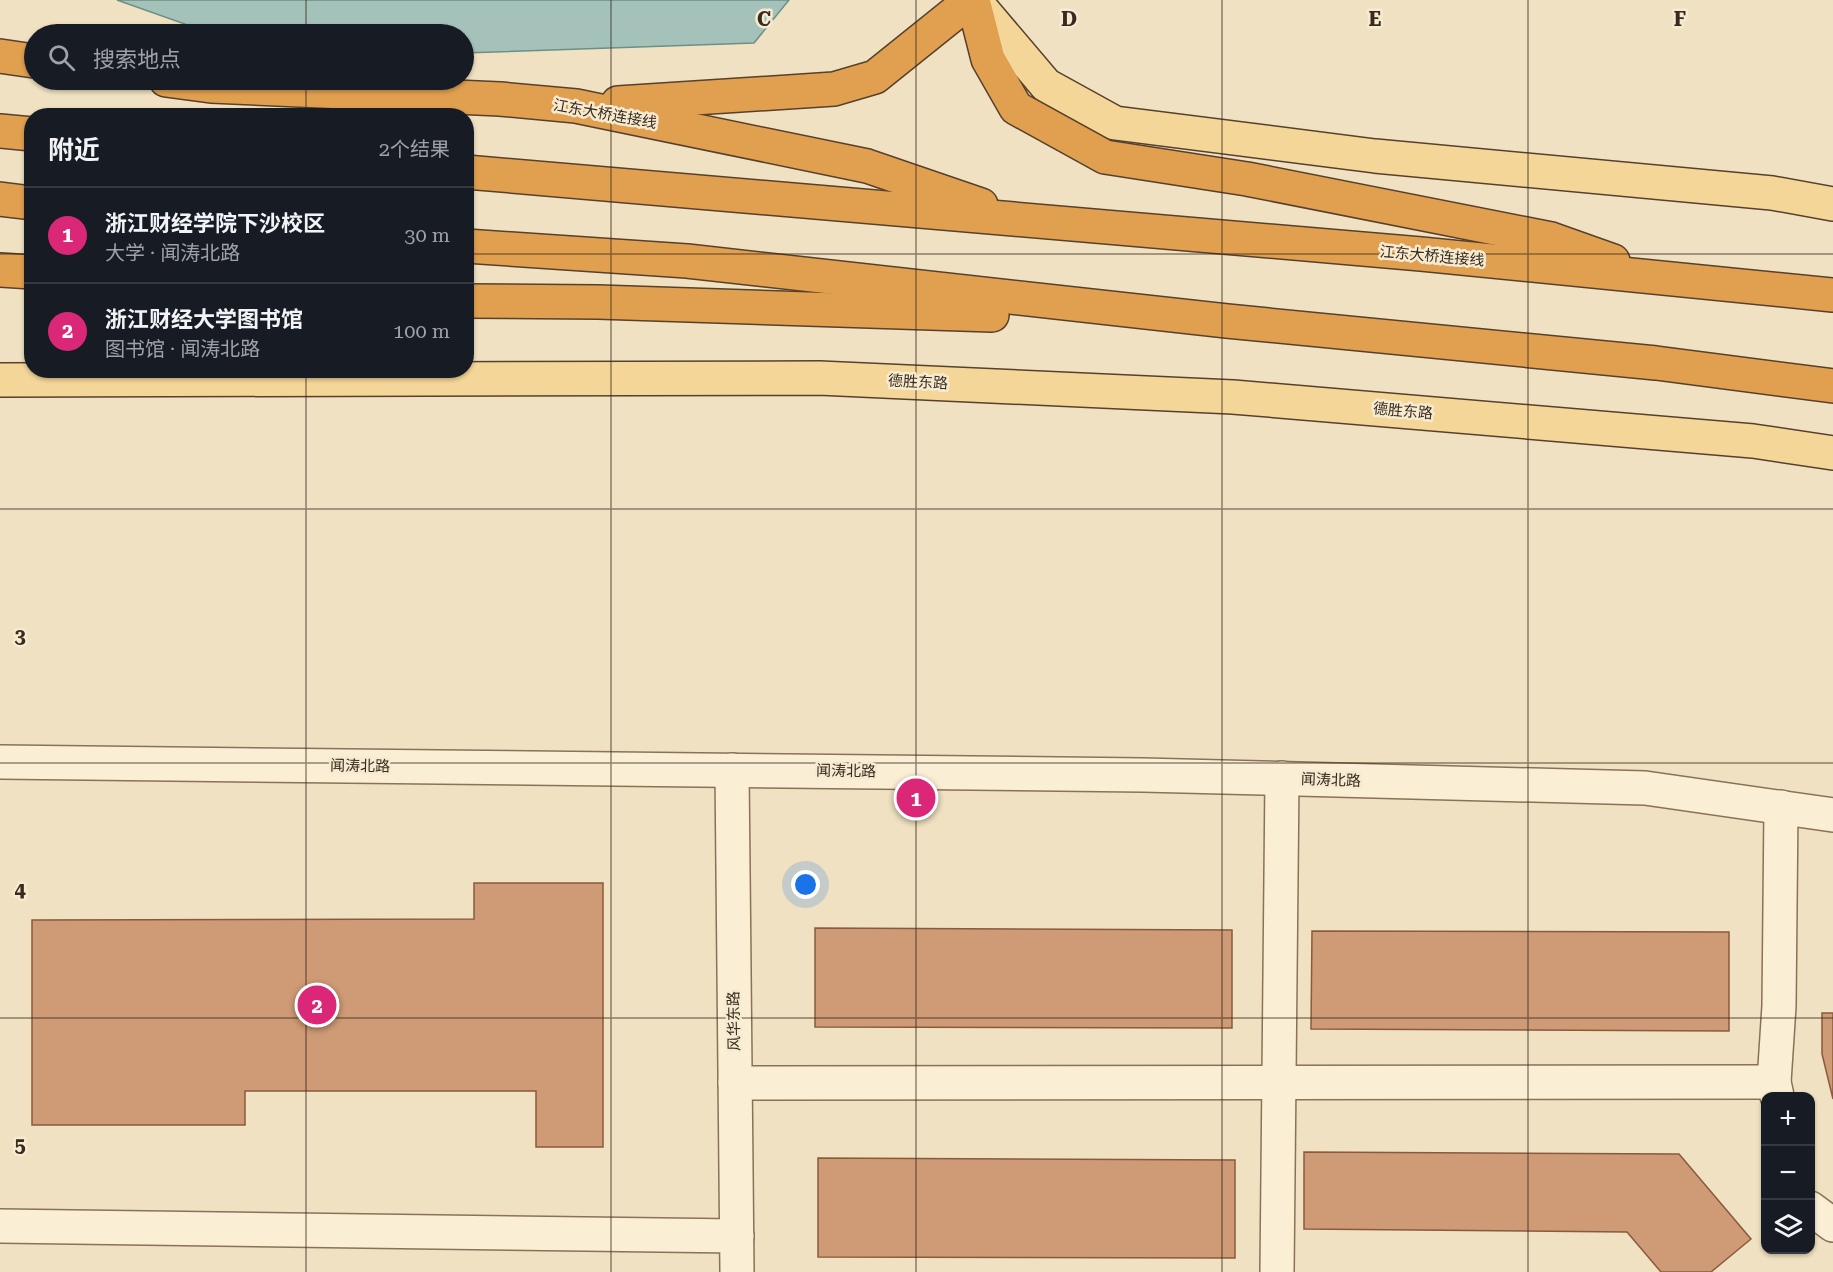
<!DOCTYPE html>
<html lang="zh">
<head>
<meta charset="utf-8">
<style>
	body { margin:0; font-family:"Roboto Serif","Noto Sans SC",serif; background:#242831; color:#f1f3f6 }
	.controls { position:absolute; right:18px; bottom:18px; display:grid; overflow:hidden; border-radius:12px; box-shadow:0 2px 4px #0004 }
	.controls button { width:54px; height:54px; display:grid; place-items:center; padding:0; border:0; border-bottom:2px solid #363941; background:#171b24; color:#f1f3f6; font:30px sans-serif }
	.you { position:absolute; left:806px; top:885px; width:21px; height:21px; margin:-15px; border:4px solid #fff; border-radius:50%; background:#1a73e8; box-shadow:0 0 0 9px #1a73e833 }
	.badge { display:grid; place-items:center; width:39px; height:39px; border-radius:50%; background:#db2777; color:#fff; font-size:20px; font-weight:700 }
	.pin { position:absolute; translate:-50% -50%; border:3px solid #fff; box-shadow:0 2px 6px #0006 }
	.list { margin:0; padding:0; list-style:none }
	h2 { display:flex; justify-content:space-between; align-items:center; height:78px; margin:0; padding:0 24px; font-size:26px }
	h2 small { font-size:20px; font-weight:400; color:#9ea1a6 }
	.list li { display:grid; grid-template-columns:39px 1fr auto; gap:18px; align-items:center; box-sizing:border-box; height:96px; padding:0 24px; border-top:2px solid #363941 }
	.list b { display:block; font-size:22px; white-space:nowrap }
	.list p { margin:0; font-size:20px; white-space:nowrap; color:#9ea1a6 }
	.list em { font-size:20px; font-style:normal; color:#9ea1a6 }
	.icon { flex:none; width:33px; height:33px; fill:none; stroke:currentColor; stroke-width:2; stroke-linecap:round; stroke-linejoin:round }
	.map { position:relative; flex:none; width:1833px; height:1272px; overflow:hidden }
	.search { position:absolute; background:#171b24; box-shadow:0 2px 4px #0004; left:24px; top:24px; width:450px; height:66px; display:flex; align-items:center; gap:15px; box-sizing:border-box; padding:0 21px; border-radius:33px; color:#9ea1a6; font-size:22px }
	.panel { position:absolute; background:#171b24; box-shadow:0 2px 4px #0004; left:24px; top:108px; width:450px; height:270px; border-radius:24px }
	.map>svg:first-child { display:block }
	.water { fill:#a4c2b9; stroke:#6b9086; stroke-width:1.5 }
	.building { fill:#cf9a76; stroke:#895b3d; stroke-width:1.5 }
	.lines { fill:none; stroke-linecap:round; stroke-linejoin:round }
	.minor-casing { stroke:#897258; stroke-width:36 }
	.major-casing { stroke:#57402d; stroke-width:36 }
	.highway-casing { stroke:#57402d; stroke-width:36 }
	.minor { stroke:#faeed5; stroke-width:33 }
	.major { stroke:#f4d698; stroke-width:33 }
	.highway { stroke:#e1a04f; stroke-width:33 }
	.grid { fill:none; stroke:#392a1d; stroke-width:1.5; stroke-opacity:0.55 }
	.labels { text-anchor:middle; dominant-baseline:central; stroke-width:5; stroke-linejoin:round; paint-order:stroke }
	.street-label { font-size:15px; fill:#392a1d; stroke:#f6ebd1 }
	.grid-label { font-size:20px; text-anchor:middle; font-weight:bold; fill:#392a1d; stroke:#f6ebd1; stroke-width:5; stroke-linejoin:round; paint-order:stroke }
</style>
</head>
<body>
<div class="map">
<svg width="1833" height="1272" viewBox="0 0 1833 1272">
	<rect width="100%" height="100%" fill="#efe1c1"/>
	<!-- water -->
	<path class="water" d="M117,0H789L754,43L464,53V34H213Z"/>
	<!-- building -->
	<g class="building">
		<path d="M474,883H603V1147H536V1091H245V1125H32V920L474,919Z"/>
		<path d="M815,928L1232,930V1028L815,1027Z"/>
		<path d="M1312,931L1729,932V1031L1311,1029Z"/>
		<path d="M1822,1013H1833V1099L1822,1054Z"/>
		<path d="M1304,1152L1679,1154L1751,1239L1711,1272H1661L1627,1232L1304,1229Z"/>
		<path d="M818,1158L1235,1160V1258L818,1257Z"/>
	</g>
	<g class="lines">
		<!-- minor casing -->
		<g class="minor-casing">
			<g id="minor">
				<path d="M0,762L1143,775L1645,788L1833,815"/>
				<path d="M732,770L737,1272"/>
				<path d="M735,1083L1774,1082"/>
				<path d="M1777,1096L1774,1082L1779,1006L1781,807"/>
				<path d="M1810,1208L1833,1225"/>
				<path d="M0,1226L737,1236"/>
				<path d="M1277,1272L1282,778"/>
			</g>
		</g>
		<!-- major casing -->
		<g class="major-casing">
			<g id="major">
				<path d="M974,0L1046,85L1115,123L1375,156L1772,193L1833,204"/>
				<path d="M0,380L819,378L1233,397L1753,441L1833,453"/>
			</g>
		</g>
		<!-- highway casing -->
		<g class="highway-casing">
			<g id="highway">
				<path d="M973,0L988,59L1016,108L1105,157L1247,179L1551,239L1613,261"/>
				<path d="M0,56L34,61"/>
				<path d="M166,80L211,86L500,99L576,106L867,166L981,205"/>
				<path d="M618,103L834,89L875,77L971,0"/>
				<path d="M0,131L32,134"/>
				<path d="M466,172L1421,254L1833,295"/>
				<path d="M0,199L32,203"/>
				<path d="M466,246L687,261L1227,321L1656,363L1833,386"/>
				<path d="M0,270L32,272"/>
				<path d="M466,301L598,302L992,315"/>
			</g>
		</g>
		<!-- minor -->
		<use href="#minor" class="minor"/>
		<!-- major -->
		<use href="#major" class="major"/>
		<!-- highway -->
		<use href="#highway" class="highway"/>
	</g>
	<!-- grid -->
	<path class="grid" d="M306,0V34M611,0V1272M916,0V1272M1222,0V1272M1528,0V1272M306,80V116M0,254H32M466,254H1833M306,370V1272M0,509H1833M0,763H1833M0,1018H1833"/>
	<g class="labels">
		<!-- street labels -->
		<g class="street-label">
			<text transform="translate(605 114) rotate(10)">江东大桥连接线</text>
			<text transform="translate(1432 256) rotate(5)">江东大桥连接线</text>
			<text transform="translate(918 382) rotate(3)">德胜东路</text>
			<text transform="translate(1403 411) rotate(5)">德胜东路</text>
			<text transform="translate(360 766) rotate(1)">闻涛北路</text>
			<text transform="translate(846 771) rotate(1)">闻涛北路</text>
			<text transform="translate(1331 780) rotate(2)">闻涛北路</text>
			<text transform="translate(734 1021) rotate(-91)">风华东路</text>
		</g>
	</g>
	<g class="grid-label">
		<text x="764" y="26">C</text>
		<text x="1069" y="26">D</text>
		<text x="1375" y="26">E</text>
		<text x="1680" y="26">F</text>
		<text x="20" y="643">3</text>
		<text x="20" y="897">4</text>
		<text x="20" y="1152">5</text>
	</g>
</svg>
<div class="controls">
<button>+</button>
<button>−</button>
<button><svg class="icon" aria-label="layers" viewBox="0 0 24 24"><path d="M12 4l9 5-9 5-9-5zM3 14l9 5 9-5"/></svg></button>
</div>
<div class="you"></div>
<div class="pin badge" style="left:916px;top:798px">1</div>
<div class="pin badge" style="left:317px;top:1005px">2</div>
<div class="search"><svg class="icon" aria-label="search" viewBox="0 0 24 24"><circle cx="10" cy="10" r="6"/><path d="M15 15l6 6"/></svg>搜索地点</div>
<section class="panel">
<h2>附近<small>2个结果</small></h2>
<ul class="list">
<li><span class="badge">1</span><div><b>浙江财经学院下沙校区</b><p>大学 · 闻涛北路</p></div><em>30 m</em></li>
<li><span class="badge">2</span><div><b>浙江财经大学图书馆</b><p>图书馆 · 闻涛北路</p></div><em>100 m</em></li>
</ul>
</section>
</div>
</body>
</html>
